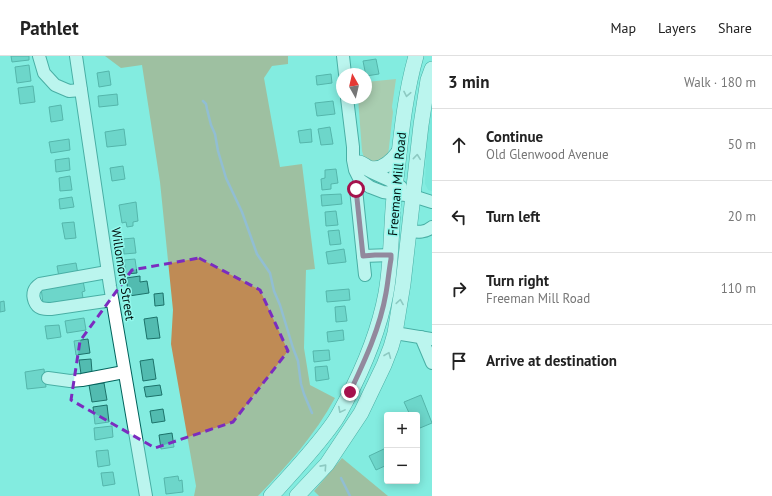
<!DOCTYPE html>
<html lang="en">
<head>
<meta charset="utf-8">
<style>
	body { margin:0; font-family:"PT Sans",sans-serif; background:#f2f2f2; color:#222 }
	.controls { position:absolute; right:12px; bottom:12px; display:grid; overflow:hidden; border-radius:4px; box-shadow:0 2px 10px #0003 }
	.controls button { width:36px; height:36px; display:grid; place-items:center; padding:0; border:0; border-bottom:1px solid #e0e0e0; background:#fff; color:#222; font:20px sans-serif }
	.compass { position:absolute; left:336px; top:12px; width:36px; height:36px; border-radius:50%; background:#fff; box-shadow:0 2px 10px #0003; rotate:352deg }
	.stop { position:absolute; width:12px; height:12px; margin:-9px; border:3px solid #a5114c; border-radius:50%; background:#fff }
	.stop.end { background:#a5114c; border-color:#fff; box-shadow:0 1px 4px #0008 }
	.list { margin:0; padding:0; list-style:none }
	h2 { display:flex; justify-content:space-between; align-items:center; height:52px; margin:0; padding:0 16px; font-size:17px }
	h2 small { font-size:13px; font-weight:400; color:#767676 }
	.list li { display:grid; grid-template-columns:26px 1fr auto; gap:12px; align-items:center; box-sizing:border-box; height:72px; padding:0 16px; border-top:1px solid #e0e0e0 }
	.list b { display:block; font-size:15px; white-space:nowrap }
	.list p { margin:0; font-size:13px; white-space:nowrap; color:#767676 }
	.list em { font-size:13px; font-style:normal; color:#767676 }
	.icon { flex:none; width:22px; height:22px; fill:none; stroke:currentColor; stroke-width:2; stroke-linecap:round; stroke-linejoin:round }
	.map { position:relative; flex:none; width:432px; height:440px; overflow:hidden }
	header { display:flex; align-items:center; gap:24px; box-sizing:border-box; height:56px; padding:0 20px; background:#fff; border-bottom:1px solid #e0e0e0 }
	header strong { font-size:19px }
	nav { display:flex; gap:22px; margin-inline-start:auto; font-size:14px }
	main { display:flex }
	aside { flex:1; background:#fff }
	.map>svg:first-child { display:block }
	.built { fill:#6de1d4 }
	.green { fill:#d7a776 }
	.forest { fill:#bf8b55 }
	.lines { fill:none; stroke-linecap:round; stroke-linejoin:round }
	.stream { stroke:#a385c3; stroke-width:2.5 }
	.building { fill:#52bbb0; stroke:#1c726a }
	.minor-casing { stroke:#02645d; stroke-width:14 }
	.major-casing { stroke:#02645d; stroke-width:16 }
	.minor { stroke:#fff; stroke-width:12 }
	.major { stroke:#fff; stroke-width:15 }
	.oneway { stroke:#999f9e }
	.route { stroke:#a5114c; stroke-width:5 }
	.marked { fill:none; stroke:#7b2cbf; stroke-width:3; stroke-dasharray:8 5; stroke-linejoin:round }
	.labels { text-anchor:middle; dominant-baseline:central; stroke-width:3; stroke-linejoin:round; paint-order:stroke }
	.street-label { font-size:13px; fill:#000f0d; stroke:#92f9ed }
</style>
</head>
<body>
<header>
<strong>Pathlet</strong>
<nav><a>Map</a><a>Layers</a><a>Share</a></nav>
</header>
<main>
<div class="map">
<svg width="432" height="440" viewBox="0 0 432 440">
	<rect width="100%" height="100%" fill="#84ece0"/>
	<!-- built -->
	<path class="built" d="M432,42V135L428,134L425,128L427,74Z"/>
	<!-- green -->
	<path class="green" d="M396,23L392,51L393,56L388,100L374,107L364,102L362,95L358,42H366V26Z"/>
	<!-- forest -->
	<g class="forest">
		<path d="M105,0H288V8L272,10L264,22L280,111L302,108L315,213L306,214L304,292L310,329L335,342C315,379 287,410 258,440H194L196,430L171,288L173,254L160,126L142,9L121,12Z"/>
		<path d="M342,402L388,440H319L314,435Z"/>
	</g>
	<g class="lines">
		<!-- stream -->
		<g class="stream">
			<path d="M203,45L206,48L207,53L211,69L215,78L218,95L226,122L242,156L257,198L270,217L274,235L280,249L293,292L298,305L301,328L304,338L312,357"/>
			<path d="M341,422L350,440"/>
		</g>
	</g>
	<!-- building -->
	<g class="building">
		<path d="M11,0H29V4L12,6Z"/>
		<path d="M376,3L379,18L366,20L363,5Z"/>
		<path d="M29,9L31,25L17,27L15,11Z"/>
		<path d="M109,15L111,29L99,31L97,17Z"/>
		<path d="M331,18L332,27L317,29L316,20Z"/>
		<path d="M33,30L35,46L20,48L18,32Z"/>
		<path d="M117,38L118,49L99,51L98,40Z"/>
		<path d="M333,45L335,58L317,60L315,47Z"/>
		<path d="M61,49L63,64L51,66L49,51Z"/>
		<path d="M330,71L333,88L321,89L318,73Z"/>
		<path d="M124,73L126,89L107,91L105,76Z"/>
		<path d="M311,73L312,86L300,87L298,75Z"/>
		<path d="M69,83L70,94L51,97L49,86Z"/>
		<path d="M69,102L70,114L56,116L55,104Z"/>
		<path d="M123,110L125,123L112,125L110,112Z"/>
		<path d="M336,113L338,127L331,128V133L322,134L321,123L325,122V114Z"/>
		<path d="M70,120L72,134L60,135L59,122Z"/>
		<path d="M341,138L342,148L322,150L321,139Z"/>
		<path d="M72,141L74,151L60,153L59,143Z"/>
		<path d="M136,146L138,165L133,166V170L127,171L126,166L122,167L119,149Z"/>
		<path d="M336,155L338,169L326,170L325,156Z"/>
		<path d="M74,166L76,182L65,183L62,167Z"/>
		<path d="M339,174L341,188L330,189L328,175Z"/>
		<path d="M134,182L136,197L124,198L123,183Z"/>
		<path d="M344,193L346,206L328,208L326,196Z"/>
		<path d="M135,203L137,217L126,218L124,204Z"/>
		<path d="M76,207L78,218L59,221L57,210Z"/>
		<path d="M140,220V226L147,225L149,237L129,240L126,222Z"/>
		<path d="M83,225L85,235L82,236L83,242L43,248L41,231Z"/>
		<path d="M349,233L350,244L327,246L326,235Z"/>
		<path d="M163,237L164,249L155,250L154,238Z"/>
		<path d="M4,245L5,255L0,256V246Z"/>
		<path d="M345,250L347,265L336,266L335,251Z"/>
		<path d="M157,261L160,282L147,283L144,263Z"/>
		<path d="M84,262L86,274L67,277L65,265Z"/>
		<path d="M59,269L61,281L47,283L45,270Z"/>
		<path d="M343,274L344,284L328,286L327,276Z"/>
		<path d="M88,283L90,297L76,299L74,285Z"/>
		<path d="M329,294L330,304L314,306L313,295Z"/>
		<path d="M91,303L92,316L81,318L79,304Z"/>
		<path d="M153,303L156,323L143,325L140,305Z"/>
		<path d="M327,310L329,323L316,325L315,311Z"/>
		<path d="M44,313L46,331L27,333L25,316Z"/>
		<path d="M104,327L107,344L92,346L89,329Z"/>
		<path d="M160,329L162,339L146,341L144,331Z"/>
		<path d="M421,339L432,367L420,372L418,366H417V359H410L404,346Z"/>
		<path d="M107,349L109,366L95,368L93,351Z"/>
		<path d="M163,353L165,365L152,367L150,355Z"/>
		<path d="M112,370L113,381L95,384L94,372Z"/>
		<path d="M172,377L174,391L161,393L159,379Z"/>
		<path d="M386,392L387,395V409L376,414L369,400Z"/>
		<path d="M108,394L110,409L98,411L96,395Z"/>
		<path d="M113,416L115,428L103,430L101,417Z"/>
		<path d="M178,420L179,425L182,424L183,436L166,438L164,422Z"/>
	</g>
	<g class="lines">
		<!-- minor casing -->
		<g class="minor-casing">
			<g id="minor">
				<path d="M39,0L44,17L55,29L69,35L81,34"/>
				<path d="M76,0L110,230L146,440"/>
				<path d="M343,0L345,18"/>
				<path d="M347,42L353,91V104L355,114L360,124L370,131L383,136L413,140L432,146"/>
				<path d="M366,113C377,120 391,123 401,131"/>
				<path d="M356,133L365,219"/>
				<path d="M409,175C418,176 425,177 432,171"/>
				<path d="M363,200L391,199"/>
				<path d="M107,216L40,228C37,230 35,232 34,235C32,241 35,250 41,252C44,253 48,253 51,253L112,244"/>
				<path d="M395,277L432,283"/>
				<path d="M421,281L432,307"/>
				<path d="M48,322L70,325L82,324L124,316"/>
			</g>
		</g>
		<!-- major casing -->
		<g class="major-casing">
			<g id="major">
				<path d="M360,107C363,108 366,111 369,112C381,116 392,105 399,96"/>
				<path d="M271,440C293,416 315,393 334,366C339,359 342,352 346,345C364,311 379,275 386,237C391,209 391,181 393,153C394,137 396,123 398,107C402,71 406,35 416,0"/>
				<path d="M297,440L327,408L361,357L384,309L391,291L395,277L403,228L421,69L428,24L432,13"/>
			</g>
		</g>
		<!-- minor -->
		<use href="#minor" class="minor"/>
		<!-- major -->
		<use href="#major" class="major"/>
	</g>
	<!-- one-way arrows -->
	<defs><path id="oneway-chevron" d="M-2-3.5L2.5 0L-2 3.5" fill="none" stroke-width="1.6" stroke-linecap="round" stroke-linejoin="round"/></defs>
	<g class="oneway">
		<use href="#oneway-chevron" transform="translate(407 38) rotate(101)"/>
		<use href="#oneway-chevron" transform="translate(417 101) rotate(-84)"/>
		<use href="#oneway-chevron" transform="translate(400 246) rotate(-81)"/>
		<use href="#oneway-chevron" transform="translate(388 299) rotate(-68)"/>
		<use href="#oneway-chevron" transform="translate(341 354) rotate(118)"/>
		<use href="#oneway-chevron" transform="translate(324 411) rotate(-48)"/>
	</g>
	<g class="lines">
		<!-- route -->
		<path class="route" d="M350,336C365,304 380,272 386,237C388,226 389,214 391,203V199H375L363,200L356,133"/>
	</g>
	<!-- marked area -->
	<path d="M0 0H432V440H0ZM199,202L260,234L288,295L233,366L155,392L71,344L80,285L132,214Z" fill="#84ece0" fill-opacity=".55" fill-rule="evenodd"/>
	<path class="marked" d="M199,202L260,234L288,295L233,366L155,392L71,344L80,285L132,214Z"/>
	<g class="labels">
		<!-- street labels -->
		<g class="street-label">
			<text transform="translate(397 128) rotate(-85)">Freeman Mill Road</text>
			<text transform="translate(123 218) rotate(81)">Willomore Street</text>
		</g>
	</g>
</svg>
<div class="controls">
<button>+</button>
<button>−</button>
</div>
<svg class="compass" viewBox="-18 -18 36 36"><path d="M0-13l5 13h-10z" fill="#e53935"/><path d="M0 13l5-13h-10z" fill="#767676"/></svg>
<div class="stop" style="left:356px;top:133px"></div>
<div class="stop end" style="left:350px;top:336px"></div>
</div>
<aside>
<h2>3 min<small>Walk · 180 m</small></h2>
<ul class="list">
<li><svg class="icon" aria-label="ahead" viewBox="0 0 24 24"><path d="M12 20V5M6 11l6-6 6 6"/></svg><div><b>Continue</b><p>Old Glenwood Avenue</p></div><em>50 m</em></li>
<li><svg class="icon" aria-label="left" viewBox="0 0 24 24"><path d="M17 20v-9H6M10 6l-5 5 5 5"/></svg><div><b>Turn left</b></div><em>20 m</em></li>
<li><svg class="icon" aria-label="right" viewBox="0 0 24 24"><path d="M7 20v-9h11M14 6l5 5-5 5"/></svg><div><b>Turn right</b><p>Freeman Mill Road</p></div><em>110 m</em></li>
<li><svg class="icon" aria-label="arrive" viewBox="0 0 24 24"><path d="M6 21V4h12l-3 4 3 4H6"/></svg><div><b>Arrive at destination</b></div></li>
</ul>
</aside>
</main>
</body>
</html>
